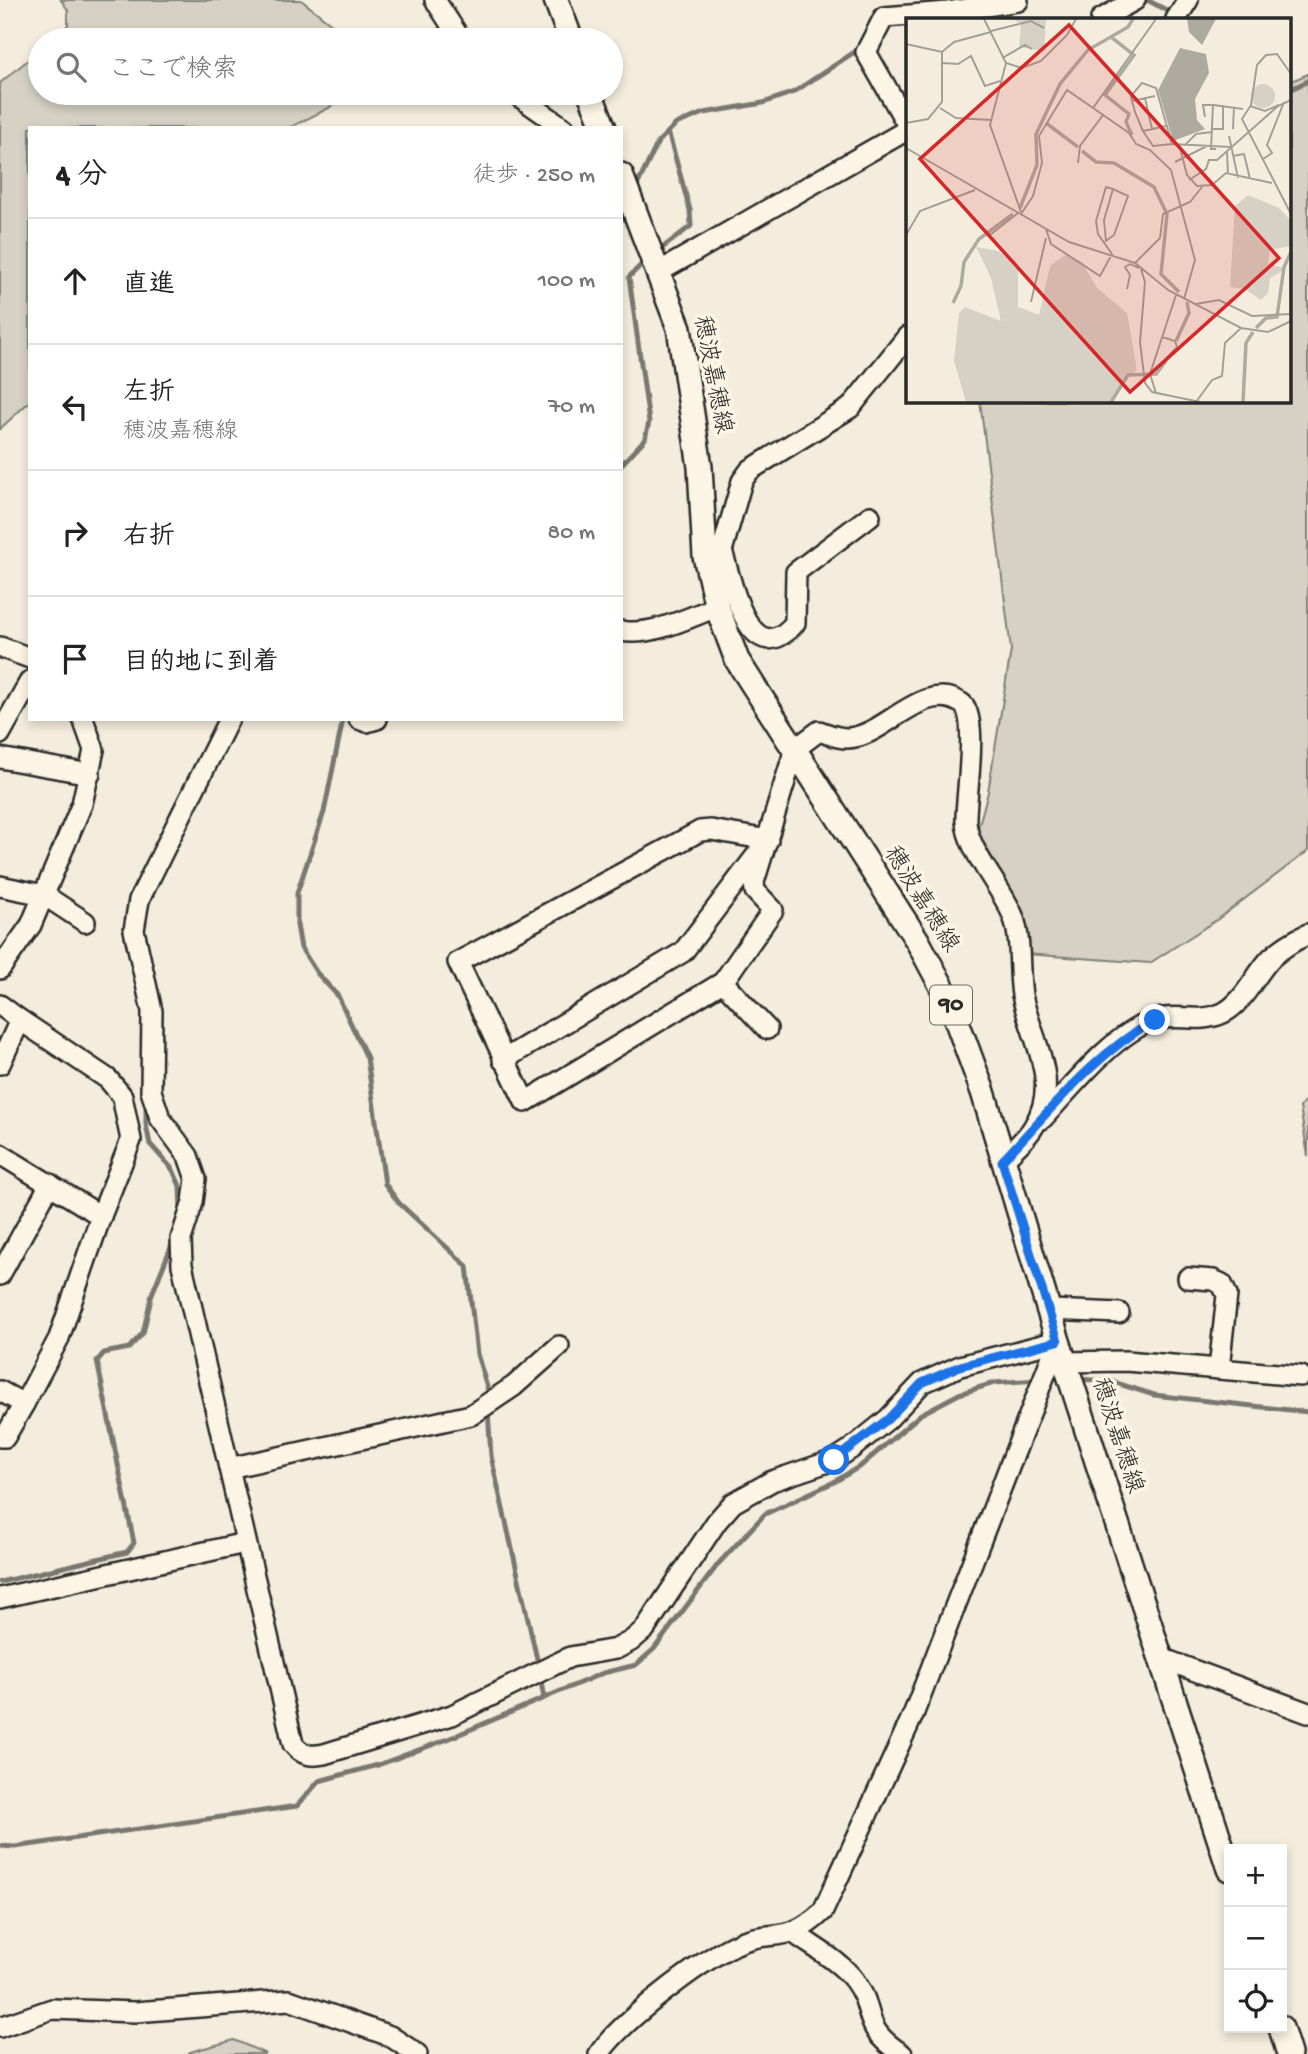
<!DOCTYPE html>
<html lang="ja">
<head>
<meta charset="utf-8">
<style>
	body { margin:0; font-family:"Gochi Hand","Klee One",sans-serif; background:#f6f6f6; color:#222 }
	.controls { position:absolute; right:21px; bottom:21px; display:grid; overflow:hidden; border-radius:0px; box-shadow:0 4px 10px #0003 }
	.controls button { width:63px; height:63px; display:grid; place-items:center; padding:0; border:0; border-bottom:2px solid #e0e0e0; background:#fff; color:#222; font:35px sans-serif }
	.stop { position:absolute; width:21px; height:21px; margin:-16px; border:5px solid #1a73e8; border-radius:50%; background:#fff }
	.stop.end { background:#1a73e8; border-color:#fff; box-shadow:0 2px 7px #0008 }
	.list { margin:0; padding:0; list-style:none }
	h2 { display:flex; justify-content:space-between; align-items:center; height:91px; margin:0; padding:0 28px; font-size:30px }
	h2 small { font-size:23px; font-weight:400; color:#767676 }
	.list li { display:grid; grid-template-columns:46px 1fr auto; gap:21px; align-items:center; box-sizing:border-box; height:126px; padding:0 28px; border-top:2px solid #e0e0e0 }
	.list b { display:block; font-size:26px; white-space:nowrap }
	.list p { margin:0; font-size:23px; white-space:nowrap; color:#767676 }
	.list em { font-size:23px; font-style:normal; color:#767676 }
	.icon { flex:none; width:38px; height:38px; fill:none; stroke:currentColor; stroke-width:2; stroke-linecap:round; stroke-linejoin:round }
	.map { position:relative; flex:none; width:1308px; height:2054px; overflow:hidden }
	.search { position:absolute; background:#fff; box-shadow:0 4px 10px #0003; left:28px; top:28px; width:595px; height:77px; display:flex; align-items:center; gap:18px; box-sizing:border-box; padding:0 24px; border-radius:38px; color:#767676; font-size:26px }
	.panel { position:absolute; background:#fff; box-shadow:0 4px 10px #0003; left:28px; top:126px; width:595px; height:595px; border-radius:0px }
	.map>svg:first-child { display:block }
	.green { fill:#d6d1c4; stroke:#807e78; stroke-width:2 }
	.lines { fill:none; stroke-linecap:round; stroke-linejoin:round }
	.stream { stroke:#7a7771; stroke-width:5 }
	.minor-casing { stroke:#2b2b2b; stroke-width:24 }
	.major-casing { stroke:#2b2b2b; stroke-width:28 }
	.minor { stroke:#fcf5e5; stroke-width:19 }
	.major { stroke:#fcf5e5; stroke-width:23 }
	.route { stroke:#1a73e8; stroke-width:9 }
	.labels { text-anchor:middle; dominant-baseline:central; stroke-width:7; stroke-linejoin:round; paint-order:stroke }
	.shield { fill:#fcf5e5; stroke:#6a6863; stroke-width:2 }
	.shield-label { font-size:23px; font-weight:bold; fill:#2b2b2b }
	.street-label { font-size:24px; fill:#2b2b2b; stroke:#fcf5e5 }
	.inset-river { fill:none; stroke:#afaaa0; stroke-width:3.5 }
	.inset-road { fill:none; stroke:#a49f96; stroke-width:2 }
	.view { fill:#d62828; fill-opacity:0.15; stroke:#d62828; stroke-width:3.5 }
	.inset-edge { fill:none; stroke:#2b2b2b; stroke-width:3.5 }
</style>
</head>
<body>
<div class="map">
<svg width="1308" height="2054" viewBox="0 0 1308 2054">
	<rect width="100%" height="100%" fill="#f4edde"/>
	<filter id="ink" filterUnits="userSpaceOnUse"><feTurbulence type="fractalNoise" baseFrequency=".0143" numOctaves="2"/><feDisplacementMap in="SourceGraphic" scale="14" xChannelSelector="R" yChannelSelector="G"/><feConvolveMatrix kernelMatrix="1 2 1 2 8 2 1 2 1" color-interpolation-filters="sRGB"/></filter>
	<g filter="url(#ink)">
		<!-- green -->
		<g class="green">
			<path d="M61,0H301L343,33L347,40H52L68,25V10Z"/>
			<path d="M40,50V93H344L329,108L289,128H30V401L0,429V83Z"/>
			<path d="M1308,74V851L1218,919L1150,963L1025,954L974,843L988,792L1011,650L980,401H1289V82Z"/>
			<path d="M1308,1098V1156L1300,1107Z"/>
			<path d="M234,2040L266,2054H188L190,2052Z"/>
		</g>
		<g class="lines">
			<!-- stream -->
			<g class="stream">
				<path d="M1147,0L1174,14"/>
				<path d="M924,5L940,1L956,3"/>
				<path d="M1289,90L1308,81"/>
				<path d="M635,190L658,142L676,124L704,113L763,103L794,92L862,47"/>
				<path d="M657,252L691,226L690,210L669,135"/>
				<path d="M621,465L645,439L649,422L629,277L646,260"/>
				<path d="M343,719L324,812L297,893V925L301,948L317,973L338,996L367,1058L385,1184L399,1203L467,1266L477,1354L490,1397"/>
				<path d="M146,1100V1125L150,1144L173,1170L180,1186L181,1212"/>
				<path d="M1077,1379L1110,1381L1154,1395L1308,1412"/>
				<path d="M488,1410L491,1456L539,1668"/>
				<path d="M0,1582L127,1552L134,1543L97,1361L104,1353L129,1348L143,1333L152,1294L173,1242"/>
				<path d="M540,1677L544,1698"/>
				<path d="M0,1846L15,1847L297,1806L319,1781L378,1765L448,1739L603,1673L636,1665L654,1649L719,1563L765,1514L834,1482L862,1465L921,1414L959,1394L994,1383L1039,1380"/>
			</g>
			<!-- minor casing -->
			<g class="minor-casing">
				<g id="minor">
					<path d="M435,0L461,40"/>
					<path d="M1101,19L1135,0"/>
					<path d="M1176,19L1188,0"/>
					<path d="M514,93L564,128"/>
					<path d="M907,124L866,52L884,17L948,12L1018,1"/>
					<path d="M657,273L907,130"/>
					<path d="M722,551C732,581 749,676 795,623L796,572L870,516"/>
					<path d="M705,556L722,551L742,481L750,470L850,408L907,337"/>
					<path d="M621,631C652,637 689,617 717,607"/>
					<path d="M0,647L30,658"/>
					<path d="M229,719L139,900L134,930L152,1011L151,1091L160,1118L188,1156L196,1179L193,1202L181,1239L182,1265L293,1744C302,1755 310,1757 324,1754L452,1715L570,1657L616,1649L631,1641L645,1629L717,1521L733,1503L772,1481L834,1460L851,1449L888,1419L922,1383L960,1366L1058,1341"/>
					<path d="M359,719L367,722L377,719"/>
					<path d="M0,734L30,681"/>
					<path d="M0,758L90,774"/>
					<path d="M0,886L44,895L85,922"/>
					<path d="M0,969L31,925L82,804L94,750L83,719"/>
					<path d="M723,982L767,1029"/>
					<path d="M0,1005L20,1020L0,1064"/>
					<path d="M20,1020L108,1079L122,1096L131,1140L101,1216"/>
					<path d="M503,1060L683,952L768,840L711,830L700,831L458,962L525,1102L723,982L773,910L755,891L754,882L795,749L819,731C831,735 842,740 855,737C888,731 925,680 961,703C980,714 965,799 966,821C967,850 1003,889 1013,916C1022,939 1018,970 1022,995C1031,1040 1062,1080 1034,1126C1027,1139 1012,1150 1002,1161"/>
					<path d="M1042,1119C1071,1088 1113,1034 1154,1020C1176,1013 1200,1024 1223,1013C1245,1002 1255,974 1272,957C1283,947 1295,940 1308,934"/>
					<path d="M0,1154L101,1216L59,1338L24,1404L0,1391"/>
					<path d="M0,1275L50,1184"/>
					<path d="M1188,1278L1213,1280L1222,1284L1227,1295L1219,1369"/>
					<path d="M1051,1310L1119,1313"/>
					<path d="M1065,1362L1126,1361L1301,1376"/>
					<path d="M0,1437H5L24,1404"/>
					<path d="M229,1468L471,1415L514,1386L559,1346"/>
					<path d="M0,1598L245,1543"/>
					<path d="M1161,1658L1308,1713"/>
					<path d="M794,1933C813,1947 840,1961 854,1980C878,2012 858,2026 902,2054"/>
					<path d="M0,2027L52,2009L135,2012L289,2000L390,2036L417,2054"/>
					<path d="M599,2054C621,2021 698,1963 734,1945C771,1927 786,1947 823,1911L913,1715L1058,1341"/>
				</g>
			</g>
			<!-- major casing -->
			<g class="major-casing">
				<g id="major">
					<path d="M556,0L571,40"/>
					<path d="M590,93L604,128"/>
					<path d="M621,175L679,328L700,467L705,556L717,607L737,660L917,940L949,1000L983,1092L1058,1341L1229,1869"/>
					<path d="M1281,2028L1289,2054"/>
				</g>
			</g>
			<!-- minor -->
			<use href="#minor" class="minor"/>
			<!-- major -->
			<use href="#major" class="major"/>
		</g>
	</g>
	<g class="lines" filter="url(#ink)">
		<!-- route -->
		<path class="route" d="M834,1460L888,1419L922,1383L960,1366L1058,1341L1002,1161C1050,1111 1094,1054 1155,1020"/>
	</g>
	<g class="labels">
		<!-- shield labels -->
		<rect class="shield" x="930" y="985.5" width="42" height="39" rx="5"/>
		<g class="shield-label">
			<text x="951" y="1005">90</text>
		</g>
		<!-- street labels -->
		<g class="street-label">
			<text transform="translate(711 375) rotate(79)">穂波嘉穂線</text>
			<text transform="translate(920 900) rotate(58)">穂波嘉穂線</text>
			<text transform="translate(1116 1436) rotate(72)">穂波嘉穂線</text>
		</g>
	</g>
	<!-- overview -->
	<g transform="translate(906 18)">
		<rect width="385" height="385" fill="#f4edde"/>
		<path d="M108,1H140L138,33L113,29L115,7ZM345 78a12 12 0 1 1 24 0a12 12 0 1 1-24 0ZM342,177L373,190L385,203V228L364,232L362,245L380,251L364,260L362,275L355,282L339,271L324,269L329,188ZM70,229L93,233L112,248V289L133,297L144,248L159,237L176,244L191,270L221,295L231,352L219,362L207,384H60L48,343L53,295L59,289L95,303L85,260Z" fill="#d6d1c4"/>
		<path d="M281,1H310L296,27L283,14ZM274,30L300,36L303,55L289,81L291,102L299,111L267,123L252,72Z" fill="#afaaa0"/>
		<path class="inset-river" d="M205,19L228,37L199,77L223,96L220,104L226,117M140,105L172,129M176,133L190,144L208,145L248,169L261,196L255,256L273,274M114,190L131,147L130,116L154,66L182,32L222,9L227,1M47,285L55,268L58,244L73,221L107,196M350,310L360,300L371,299L378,249L385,234M270,323L283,295L281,284M205,384L222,357L250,356L260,343M337,384L340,325L347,314"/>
		<path class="inset-road" d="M78,1L100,45L116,50L135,43L161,17L170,1M85,13L125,3L138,10M0,26L36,34L48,24L85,14M98,39L119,27L126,31M37,45L52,46L65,38L79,68L94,63M100,45L84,107L115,194M385,56L371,36L360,37L351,47L345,87L336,101L385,196M249,78L226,83L229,94L237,113L260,108M239,80L246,111M226,83L225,78L236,65L250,70L266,126L325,129M344,88L359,93L373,87M34,90L50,100L85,102M187,90L250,1M299,99L297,87H307M0,105L22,101L36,84V34M307,111H317V87M327,111L328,89M237,113L247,128L266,126M323,118L332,160M273,126L281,157L291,168L306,167L320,155L366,165M280,126L290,116L306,114M0,130L163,224L229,245L262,272L335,310L362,314L385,303M310,131H305L307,87L337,91M321,134L322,156M327,138L338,136L344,161M357,141L366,135L361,127L378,84M269,144L301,128M172,145L174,128L197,97M283,162L300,151L303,142H311L372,88L385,82M115,196L127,178L136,145L133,118L161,72L223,115L230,126L244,132L265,152L289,242L278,281M140,211L145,226L194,258L206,236L192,216L190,203L200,169L207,171L222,178L208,217L200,223L198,202L207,171M0,217L14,193L69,172M84,217L112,195M229,245L254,220L257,196L284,184L296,169M235,251L239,264L234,324L239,365L246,374L294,384M221,271L224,257L219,249L224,246L233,250M125,284L140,220M290,286L313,282L346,298L385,296M256,319L269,323L271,329L257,344M250,375L244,356L270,277M290,384L306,362L316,358L319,325L335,310"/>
		<path class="view" d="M163,7L373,240L224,374L14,141Z"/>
		<rect width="385" height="385" class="inset-edge"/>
	</g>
</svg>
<div class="controls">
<button>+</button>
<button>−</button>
<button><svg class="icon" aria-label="locate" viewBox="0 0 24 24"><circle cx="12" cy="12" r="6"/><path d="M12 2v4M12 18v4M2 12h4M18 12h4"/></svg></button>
</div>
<div class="stop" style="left:834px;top:1460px"></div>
<div class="stop end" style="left:1155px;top:1020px"></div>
<div class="search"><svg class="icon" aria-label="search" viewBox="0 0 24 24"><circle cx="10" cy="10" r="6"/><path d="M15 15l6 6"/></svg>ここで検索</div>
<section class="panel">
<h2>4 分<small>徒歩 · 250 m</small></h2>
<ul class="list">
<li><svg class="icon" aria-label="ahead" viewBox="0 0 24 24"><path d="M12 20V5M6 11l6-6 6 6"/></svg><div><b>直進</b></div><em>100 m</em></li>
<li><svg class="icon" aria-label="left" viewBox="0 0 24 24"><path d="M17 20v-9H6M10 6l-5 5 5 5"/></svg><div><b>左折</b><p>穂波嘉穂線</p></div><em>70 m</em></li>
<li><svg class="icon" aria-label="right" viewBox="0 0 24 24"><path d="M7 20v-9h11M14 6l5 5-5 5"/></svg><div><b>右折</b></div><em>80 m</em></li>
<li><svg class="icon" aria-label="arrive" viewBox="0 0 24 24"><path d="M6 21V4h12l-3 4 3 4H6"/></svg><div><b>目的地に到着</b></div></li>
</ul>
</section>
</div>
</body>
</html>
